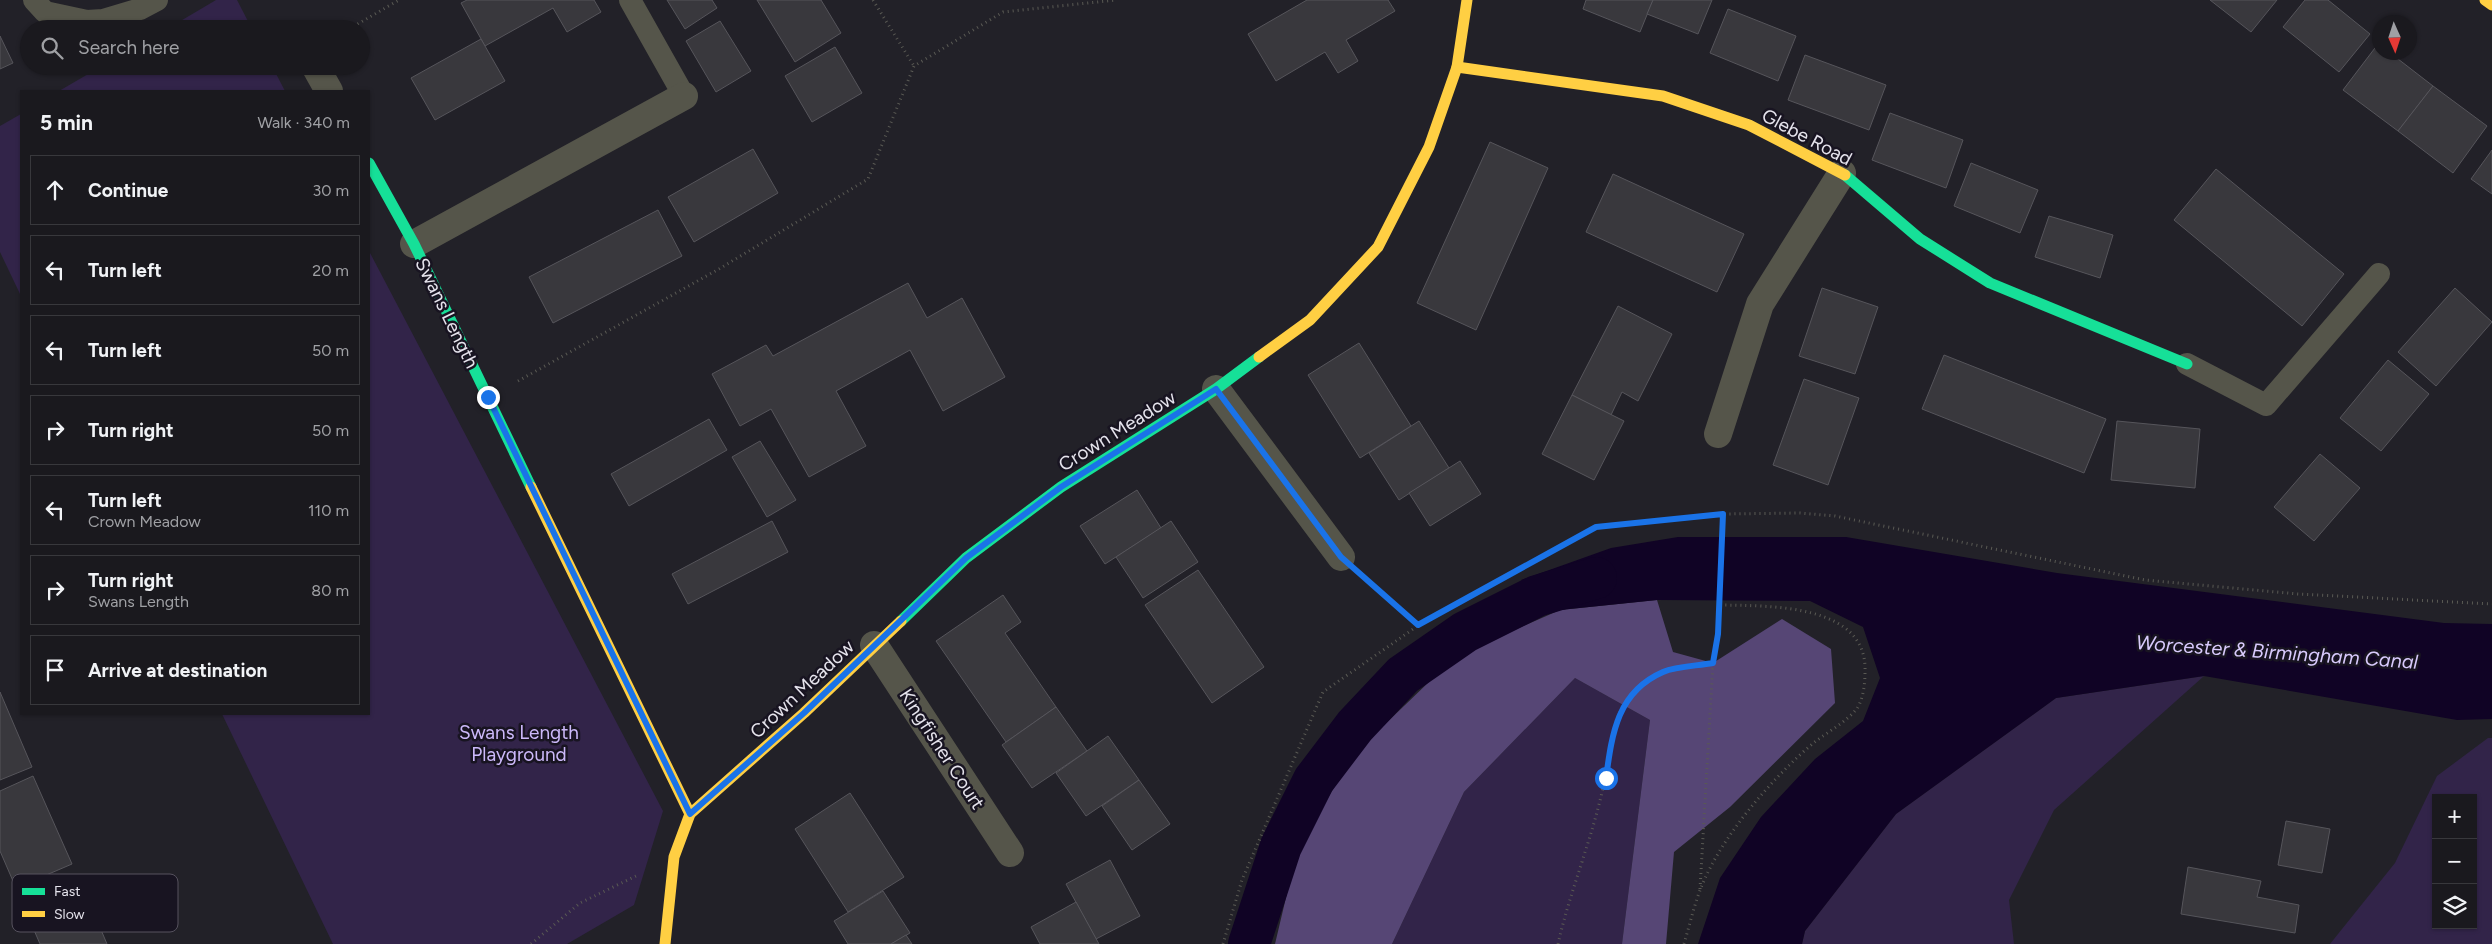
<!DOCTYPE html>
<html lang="en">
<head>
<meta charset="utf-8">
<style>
	body { margin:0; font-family:Figtree,sans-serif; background:#27262b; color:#f1f3f6 }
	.controls { position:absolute; right:15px; bottom:15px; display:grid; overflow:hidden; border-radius:0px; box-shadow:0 1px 4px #0004 }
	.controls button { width:45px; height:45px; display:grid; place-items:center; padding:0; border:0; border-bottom:1px solid #38383c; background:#1a191e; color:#f1f3f6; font:25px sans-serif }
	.compass { position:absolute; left:2372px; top:15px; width:45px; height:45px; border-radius:50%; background:#1a191e; box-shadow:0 1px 4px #0004; rotate:177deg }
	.stop { position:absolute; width:15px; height:15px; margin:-11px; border:4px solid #1a73e8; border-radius:50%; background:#fff }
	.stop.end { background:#1a73e8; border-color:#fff; box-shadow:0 1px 5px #0008 }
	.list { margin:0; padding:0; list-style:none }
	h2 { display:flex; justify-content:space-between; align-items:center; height:65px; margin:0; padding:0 20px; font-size:21px }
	h2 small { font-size:16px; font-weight:400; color:#9fa0a4 }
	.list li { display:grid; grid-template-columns:32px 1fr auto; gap:15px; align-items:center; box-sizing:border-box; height:70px; margin:0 10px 10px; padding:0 10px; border:1px solid #38383c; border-radius:0px }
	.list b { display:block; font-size:19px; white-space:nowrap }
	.list p { margin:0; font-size:16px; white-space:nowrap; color:#9fa0a4 }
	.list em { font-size:16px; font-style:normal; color:#9fa0a4 }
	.icon { flex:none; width:28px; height:28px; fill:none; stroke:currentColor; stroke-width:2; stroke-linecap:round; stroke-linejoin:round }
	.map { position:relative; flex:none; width:2492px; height:944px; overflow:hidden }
	.search { position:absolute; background:#1a191e; box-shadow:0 1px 4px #0004; left:20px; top:20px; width:350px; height:55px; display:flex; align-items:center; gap:12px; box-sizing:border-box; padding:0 18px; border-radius:28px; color:#9fa0a4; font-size:19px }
	.panel { position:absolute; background:#1a191e; box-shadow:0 1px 4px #0004; left:20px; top:90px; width:350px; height:625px; border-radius:0px }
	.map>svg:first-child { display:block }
	.green { fill:#322449; fill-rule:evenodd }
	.forest { fill:#564675 }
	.water { fill:#100325 }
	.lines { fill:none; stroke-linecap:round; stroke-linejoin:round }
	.canal { stroke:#100325; stroke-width:42 }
	.building { fill:#39383d; stroke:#56555b }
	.path { stroke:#5a5a54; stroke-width:3; stroke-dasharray:1 4; stroke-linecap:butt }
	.lane { stroke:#55554a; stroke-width:22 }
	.street { stroke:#55554a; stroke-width:28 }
	.fast { stroke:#16e098; stroke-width:11 }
	.slow { stroke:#ffcf43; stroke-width:11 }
	.route { stroke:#1a73e8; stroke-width:6 }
	.labels { text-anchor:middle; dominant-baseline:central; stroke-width:5; stroke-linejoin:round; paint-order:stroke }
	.street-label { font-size:19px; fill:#e5e3ec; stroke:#181421 }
	.park-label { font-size:19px; fill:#ccb9fa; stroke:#181421 }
	.water-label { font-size:20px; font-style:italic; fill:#d8cafc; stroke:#181421 }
	.key { fill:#181421; stroke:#56525e; stroke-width:1 }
	.key-label { font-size:14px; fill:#e5e3ec }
</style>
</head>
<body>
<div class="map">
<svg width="2492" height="944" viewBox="0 0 2492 944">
	<rect width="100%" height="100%" fill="#222128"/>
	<!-- green -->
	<g class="green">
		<path d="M216,0H237L252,29H167Z"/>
		<path d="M102,66H272L285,91H59Z"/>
		<path d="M21,114V296L0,252V126Z"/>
		<path d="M369,251L663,811L634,905L567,944H333L222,714H369Z"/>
		<path d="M2204,676L2054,810L2009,900L2014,944H1802L1805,931L1896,814L2056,698Z"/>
		<path d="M1575,678L1650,720L1622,944H1392L1464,792Z"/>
		<path d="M2488,738H2492V944H2330L2395,863L2437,776ZM2436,798H2473V925H2436Z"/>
	</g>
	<!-- forest -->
	<path class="forest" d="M1657,600L1673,652L1713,663L1782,619L1831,649L1835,703L1730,807L1674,852L1666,944H1622L1650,720L1575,678L1464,792L1392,944H1275L1297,851L1353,755L1457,655L1560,610Z"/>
	<!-- water -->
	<path class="water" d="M1678,537H1846L2057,573L2444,623L2492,624V719L2457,720L2204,676L2056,698L1896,814L1805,931L1802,944H1698L1720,878L1761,817L1815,759L1863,721L1880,678L1863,627L1810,601L1657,600L1560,610L1521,580L1611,548Z"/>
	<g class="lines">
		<!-- canal -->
		<path class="canal" d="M1249,944L1281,846L1314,780L1355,726L1403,675L1465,632L1537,596L1596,578"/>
	</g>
	<!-- building -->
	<g class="building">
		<path d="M467,0H594L601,12L567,32L553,8L485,46L461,3Z"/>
		<path d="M667,0H712L717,8L685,29Z"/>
		<path d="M757,0H821L841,33L795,62Z"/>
		<path d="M1307,0H1388L1395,11L1346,40L1358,61L1338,73L1325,52L1276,81L1248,34Z"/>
		<path d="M1586,0H1653L1640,32L1583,9Z"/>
		<path d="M1653,0H1712L1698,34L1647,14Z"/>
		<path d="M2210,0H2277L2251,32Z"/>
		<path d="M2305,0H2328L2370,34L2339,72L2283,27Z"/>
		<path d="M1728,9L1796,36L1778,81L1710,53Z"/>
		<path d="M720,21L751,71L716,92L686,41Z"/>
		<path d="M0,36L13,63L0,69Z"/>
		<path d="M481,39L505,81L435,120L411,78Z"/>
		<path d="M2378,44L2380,52H2389L2433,86L2398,131L2343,90Z"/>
		<path d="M835,47L862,93L812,122L785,76Z"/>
		<path d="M1805,55L1886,85L1869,130L1788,100Z"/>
		<path d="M2433,86L2487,126L2453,173L2398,131Z"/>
		<path d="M1890,113L1963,140L1946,188L1872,160Z"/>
		<path d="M1490,142L1548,168L1476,330L1417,303Z"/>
		<path d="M753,149L778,193L694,242L668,197Z"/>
		<path d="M2492,150V194L2471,179Z"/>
		<path d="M1971,163L2038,190L2020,233L1954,206Z"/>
		<path d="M2216,169L2344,274L2302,326L2174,220Z"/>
		<path d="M1613,174L1744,234L1717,292L1586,232Z"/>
		<path d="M658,210L682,256L553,323L529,277Z"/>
		<path d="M2049,216L2113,235L2100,278L2035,257Z"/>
		<path d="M908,283L927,318L962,298L1005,377L943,411L910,350L836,391L866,446L809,477L771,409L740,426L712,374L766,345L773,356Z"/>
		<path d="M1822,288L1878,307L1855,374L1799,356Z"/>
		<path d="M2455,288L2492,322L2436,386L2398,352Z"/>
		<path d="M1618,306L1672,334L1638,401L1622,392L1611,415L1572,395Z"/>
		<path d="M1359,343L1411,426L1360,458L1308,375Z"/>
		<path d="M1944,355L2106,419L2084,473L1922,409Z"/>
		<path d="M2388,360L2429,394L2381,451L2340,418Z"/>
		<path d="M1804,379L1859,398L1828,485L1773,465Z"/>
		<path d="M1572,395L1624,421L1594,480L1542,454Z"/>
		<path d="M709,419L727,450L629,506L611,474Z"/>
		<path d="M1419,421L1449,468L1399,500L1369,453Z"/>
		<path d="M2117,421L2200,429L2195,488L2111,480Z"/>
		<path d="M760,441L796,500L767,517L732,457Z"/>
		<path d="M2320,454L2360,488L2314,541L2274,507Z"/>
		<path d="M1460,461L1481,494L1430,526L1409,493Z"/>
		<path d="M1137,490L1161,528L1105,564L1080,526Z"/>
		<path d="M772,521L788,552L688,604L672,574Z"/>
		<path d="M1171,521L1198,562L1143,598L1116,557Z"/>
		<path d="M1198,570L1264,667L1212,703L1145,605Z"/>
		<path d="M1003,595L1021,622L1005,633L1056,707L1006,742L936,641Z"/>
		<path d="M0,692L32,767L0,780Z"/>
		<path d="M1056,707L1087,751L1032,788L1002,745Z"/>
		<path d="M1108,736L1139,780L1086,816L1056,773Z"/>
		<path d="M33,776L72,864L16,888L0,851V791Z"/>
		<path d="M1139,780L1170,824L1132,850L1102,806Z"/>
		<path d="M850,793L904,877L848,912L795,829Z"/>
		<path d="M2286,821L2330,829L2322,873L2278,865Z"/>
		<path d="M1110,860L1140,916L1096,939L1066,884Z"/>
		<path d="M2188,867L2261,881L2257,897L2299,905L2295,933L2181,914Z"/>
		<path d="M79,878L107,944H40L22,902Z"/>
		<path d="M883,891L910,933L891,944H848L834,921Z"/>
		<path d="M1076,902L1099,944H1040L1031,927Z"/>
		<path d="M906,935L912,944H891Z"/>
	</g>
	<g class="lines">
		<!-- path -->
		<g class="path">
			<path d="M873,0L914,66"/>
			<path d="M349,29L399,0"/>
			<path d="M518,381L719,269L868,179L914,66L1003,12L1116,0"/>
			<path d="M1367,580L1419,625"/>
			<path d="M1700,889L1713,663L1718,634L1723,514"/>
			<path d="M531,944L580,903L636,876"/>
			<path d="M1223,944L1242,880L1323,692L1419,625L1596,527L1723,514L1800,513L1835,516L2145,580L2298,594L2492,604"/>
			<path d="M1558,944C1572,882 1599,824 1608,760C1611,741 1615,714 1628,699C1654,669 1676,669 1713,663"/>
			<path d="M1684,944C1689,927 1693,910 1699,893C1711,860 1734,827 1757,800C1774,780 1795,758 1816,741C1828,732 1844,723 1855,711C1863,702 1865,685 1865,672C1868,603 1768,606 1720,605"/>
		</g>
		<!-- lane -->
		<g class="lane">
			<path d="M34,0L45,12L87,21L103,20L140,9L157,0"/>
			<path d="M630,0L684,96"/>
			<path d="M2187,364L2266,405L2379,274"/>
		</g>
		<!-- street -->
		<g class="street">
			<path d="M315,66L329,91"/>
			<path d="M414,244L684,96"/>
			<path d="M1216,389L1341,557"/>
			<path d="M1718,434L1760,304L1842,173"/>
			<path d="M874,645L1010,853"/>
		</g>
		<!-- fast -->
		<g class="fast">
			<path d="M369,163L414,244L531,487"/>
			<path d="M1845,175L1920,239L1990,283L2187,364"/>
			<path d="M901,621L966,558L1061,487L1216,389L1259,357"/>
		</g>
		<!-- slow -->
		<g class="slow">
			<path d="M2485,0L2492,5"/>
			<path d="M1457,67L1663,96L1749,125L1845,175"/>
			<path d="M1259,357L1310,320L1378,247L1429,147L1457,67L1467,0"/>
			<path d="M531,487L690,814"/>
			<path d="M665,944L674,857L690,814L804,713L901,621"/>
		</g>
	</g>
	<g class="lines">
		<!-- route -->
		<path class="route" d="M488,397L690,814L804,713L966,558L1061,487L1216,389L1341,557L1418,625L1596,527L1723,514L1718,634L1713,663C1697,666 1677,666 1663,672C1617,692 1612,734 1606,778"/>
	</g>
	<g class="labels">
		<!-- street labels -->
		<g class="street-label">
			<text transform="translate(1807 137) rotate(28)">Glebe Road</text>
			<text transform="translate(447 313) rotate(64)">Swans Length</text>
			<text transform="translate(1117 431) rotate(-32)">Crown Meadow</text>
			<text transform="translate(802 689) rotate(-43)">Crown Meadow</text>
			<text transform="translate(942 749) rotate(57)">Kingfisher Court</text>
		</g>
		<!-- park labels -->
		<g class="park-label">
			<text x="519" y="732">Swans Length<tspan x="519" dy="22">Playground</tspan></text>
		</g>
		<!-- water labels -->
		<g class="water-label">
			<text transform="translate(2277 652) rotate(4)">Worcester &amp; Birmingham Canal</text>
		</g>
	</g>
	<!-- legend -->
	<rect x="12" y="874" width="166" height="58" rx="8" class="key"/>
	<rect x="22" y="888" width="23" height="7" fill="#16e098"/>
	<rect x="22" y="911" width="23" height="6" fill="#ffcf43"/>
	<g class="key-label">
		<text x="54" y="896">Fast</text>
		<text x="54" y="919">Slow</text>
	</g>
</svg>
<div class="controls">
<button>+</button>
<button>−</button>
<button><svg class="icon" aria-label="layers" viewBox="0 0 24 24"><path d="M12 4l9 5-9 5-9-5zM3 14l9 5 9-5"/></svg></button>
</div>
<svg class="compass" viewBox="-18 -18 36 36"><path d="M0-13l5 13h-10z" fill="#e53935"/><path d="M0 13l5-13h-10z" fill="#9fa0a4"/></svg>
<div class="stop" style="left:1606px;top:778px"></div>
<div class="stop end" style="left:488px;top:397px"></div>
<div class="search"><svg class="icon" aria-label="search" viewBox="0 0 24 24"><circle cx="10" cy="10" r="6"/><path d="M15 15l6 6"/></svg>Search here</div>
<section class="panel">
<h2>5 min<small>Walk · 340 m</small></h2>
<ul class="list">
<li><svg class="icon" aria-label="ahead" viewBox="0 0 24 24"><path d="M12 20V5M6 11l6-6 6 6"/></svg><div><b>Continue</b></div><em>30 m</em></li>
<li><svg class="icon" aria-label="left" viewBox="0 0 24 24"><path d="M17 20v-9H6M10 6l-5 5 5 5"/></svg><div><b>Turn left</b></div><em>20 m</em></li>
<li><svg class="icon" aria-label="left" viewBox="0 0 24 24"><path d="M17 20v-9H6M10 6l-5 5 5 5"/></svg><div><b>Turn left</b></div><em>50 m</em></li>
<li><svg class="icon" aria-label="right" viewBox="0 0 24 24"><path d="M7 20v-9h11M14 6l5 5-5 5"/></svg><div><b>Turn right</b></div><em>50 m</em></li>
<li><svg class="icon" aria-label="left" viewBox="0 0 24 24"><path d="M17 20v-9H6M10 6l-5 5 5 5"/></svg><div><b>Turn left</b><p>Crown Meadow</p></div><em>110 m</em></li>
<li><svg class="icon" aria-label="right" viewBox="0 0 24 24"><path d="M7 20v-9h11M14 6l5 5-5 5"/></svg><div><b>Turn right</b><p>Swans Length</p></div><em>80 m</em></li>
<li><svg class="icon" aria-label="arrive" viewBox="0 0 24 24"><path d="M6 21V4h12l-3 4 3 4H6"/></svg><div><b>Arrive at destination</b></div></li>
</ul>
</section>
</div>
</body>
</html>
